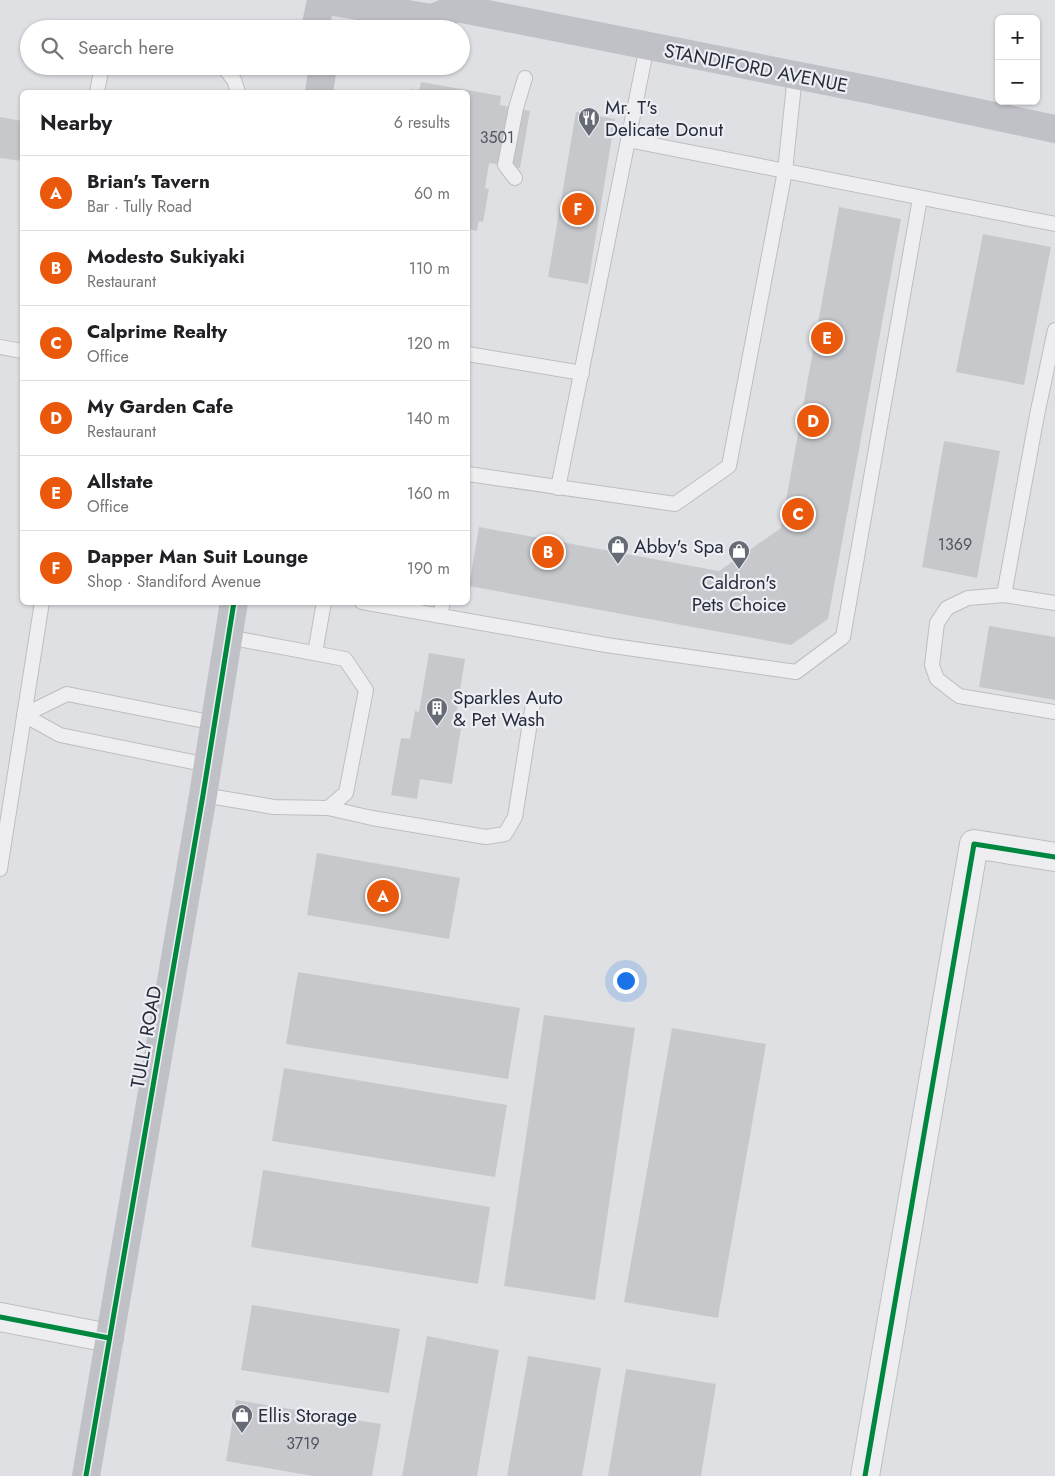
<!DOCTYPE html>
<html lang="en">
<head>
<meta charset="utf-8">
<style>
	body { margin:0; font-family:Jost,sans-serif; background:#f2f2f2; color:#202124 }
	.controls { position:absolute; right:15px; top:15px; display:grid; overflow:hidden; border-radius:8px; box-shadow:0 1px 4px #0004 }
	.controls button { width:45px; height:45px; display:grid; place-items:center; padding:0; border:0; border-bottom:1px solid #e0e0e0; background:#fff; color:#202124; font:25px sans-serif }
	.you { position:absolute; left:625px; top:980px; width:18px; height:18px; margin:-12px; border:4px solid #fff; border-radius:50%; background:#1a73e8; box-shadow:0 0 0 8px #1a73e833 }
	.badge { display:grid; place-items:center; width:32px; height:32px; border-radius:50%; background:#ea580c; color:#fff; font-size:16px; font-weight:700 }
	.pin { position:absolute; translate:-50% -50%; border:2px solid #fff; box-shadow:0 1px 5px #0006 }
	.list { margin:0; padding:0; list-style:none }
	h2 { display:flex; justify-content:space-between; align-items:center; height:65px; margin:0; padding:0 20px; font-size:21px }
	h2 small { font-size:16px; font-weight:400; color:#757577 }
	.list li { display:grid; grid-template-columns:32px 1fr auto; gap:15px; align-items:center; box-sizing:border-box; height:75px; padding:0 20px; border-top:1px solid #e0e0e0 }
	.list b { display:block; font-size:19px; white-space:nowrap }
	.list p { margin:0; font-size:16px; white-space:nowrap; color:#757577 }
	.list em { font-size:16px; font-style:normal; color:#757577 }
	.icon { flex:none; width:28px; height:28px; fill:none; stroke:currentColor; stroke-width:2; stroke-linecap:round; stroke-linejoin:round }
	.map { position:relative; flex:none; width:1055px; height:1476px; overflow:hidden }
	.search { position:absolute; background:#fff; box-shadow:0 1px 4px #0004; left:20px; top:20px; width:450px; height:55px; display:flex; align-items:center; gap:12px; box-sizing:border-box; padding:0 18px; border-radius:28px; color:#757577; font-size:19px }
	.panel { position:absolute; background:#fff; box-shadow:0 1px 4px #0004; left:20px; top:90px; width:450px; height:515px; border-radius:8px }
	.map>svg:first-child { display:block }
	.building { fill:#c7c8cc }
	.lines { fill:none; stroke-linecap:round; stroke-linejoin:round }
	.service-casing { stroke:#bdbec2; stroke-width:16 }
	.minor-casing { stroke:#bdbec2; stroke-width:30 }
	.tertiary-casing { stroke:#bdbec2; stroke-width:30 }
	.service { stroke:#eeeef0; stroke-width:14 }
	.minor { stroke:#eeeef0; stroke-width:28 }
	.tertiary { stroke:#eeeef0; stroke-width:28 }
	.secondary { stroke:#c0c1c6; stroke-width:28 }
	.cycleway-casing { stroke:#eceef4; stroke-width:8 }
	.cycleway { stroke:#00873e; stroke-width:5 }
	.labels { text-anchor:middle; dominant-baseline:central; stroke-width:4.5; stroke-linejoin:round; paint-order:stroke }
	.number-label { font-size:16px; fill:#505460 }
	.street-label { font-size:19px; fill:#272c3b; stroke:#eceef4 }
	.poi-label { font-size:19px; fill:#272c3b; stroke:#eceef4; text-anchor:start }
</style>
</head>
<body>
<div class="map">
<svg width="1055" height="1476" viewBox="0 0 1055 1476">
	<rect width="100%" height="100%" fill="#dfe0e4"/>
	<!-- building -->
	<g class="building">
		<path d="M421,82L501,96L500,105L530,111L520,168L489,163L485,188L489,189L483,222L479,221L477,231L468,229V92H410L411,89L419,91Z"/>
		<path d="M576,112L615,119L588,284L548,277Z"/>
		<path d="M0,117L22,121V161L0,158Z"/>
		<path d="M839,207L901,219L828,619L791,645L469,586L479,527L719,571L781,528Z"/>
		<path d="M983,234L1051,247L1024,385L956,372Z"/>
		<path d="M944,441L1000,451L977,578L922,567Z"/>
		<path d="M989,626L1055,637V700L979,687Z"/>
		<path d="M429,653L465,659L456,715L463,716L452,784L420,779L417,799L391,795L401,738L410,739L415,711L419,712Z"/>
		<path d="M317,853L460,878L449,939L307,915Z"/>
		<path d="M298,972L520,1008L508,1079L286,1044Z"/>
		<path d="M544,1015L635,1028L595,1300L504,1286Z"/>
		<path d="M672,1028L766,1044L718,1318L624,1302Z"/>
		<path d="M284,1068L507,1105L495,1177L272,1141Z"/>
		<path d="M263,1170L490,1207L478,1284L251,1247Z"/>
		<path d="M252,1305L400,1329L389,1393L241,1370Z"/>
		<path d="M427,1336L499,1350L477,1476H402Z"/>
		<path d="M528,1356L601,1368L582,1476H507Z"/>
		<path d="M626,1369L716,1384L701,1476H608Z"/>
		<path d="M236,1400L381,1424L372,1476H313L226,1461Z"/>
	</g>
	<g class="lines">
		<!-- service casing -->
		<g class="service-casing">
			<g id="service">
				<path d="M223,66L234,80L238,92"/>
				<path d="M97,92L102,66"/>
				<path d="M628,140L1055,224"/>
				<path d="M515,178L505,165L516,108L525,78"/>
				<path d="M0,347L22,351"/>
				<path d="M468,354L582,373"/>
				<path d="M468,474L675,504L729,466L785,171L795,75"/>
				<path d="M558,488L647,46"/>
				<path d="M1004,595L1037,415L1055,330"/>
				<path d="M362,602L606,645L796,672L843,637L920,198"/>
				<path d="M1055,603L1004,595L968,598L947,608L937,623L932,665L937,679L959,696L1055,712"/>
				<path d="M440,616L443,602"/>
				<path d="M315,653L324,602"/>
				<path d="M24,715L67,694L215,723"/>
				<path d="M24,715L60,735L208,765"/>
				<path d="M203,795L274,807L328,808L346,793L366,690L345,659L228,637"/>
				<path d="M328,808L372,818L486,837L505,834L515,817L533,704"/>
				<path d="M0,869L42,602"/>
			</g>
		</g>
		<!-- minor casing -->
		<g class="minor-casing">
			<path id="minor" d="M865,1476L974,844L1055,857"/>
		</g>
		<!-- tertiary casing -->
		<g class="tertiary-casing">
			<path id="tertiary" d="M0,1317L109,1338"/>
		</g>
		<!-- service -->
		<use href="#service" class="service"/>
		<!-- minor -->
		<use href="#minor" class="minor"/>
		<!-- tertiary -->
		<use href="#tertiary" class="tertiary"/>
		<!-- secondary -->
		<g class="secondary">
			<path d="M321,0L432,18L457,8L871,90L1055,129"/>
			<path d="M315,29L321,0"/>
			<path d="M319,92L323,66"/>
			<path d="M86,1476L203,795L234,602"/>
		</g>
		<!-- cycleway casing -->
		<g class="cycleway-casing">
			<g id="cycleway">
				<path d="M0,1317L109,1338"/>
				<path d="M86,1476L203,795L234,602"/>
				<path d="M865,1476L974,844L1055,857"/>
			</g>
		</g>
		<!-- cycleway -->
		<use href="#cycleway" class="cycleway"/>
	</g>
	<!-- icons -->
	<defs>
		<g id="restaurant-pin" transform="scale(1.125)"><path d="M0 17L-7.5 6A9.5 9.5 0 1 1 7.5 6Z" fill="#676b76" stroke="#eceef4"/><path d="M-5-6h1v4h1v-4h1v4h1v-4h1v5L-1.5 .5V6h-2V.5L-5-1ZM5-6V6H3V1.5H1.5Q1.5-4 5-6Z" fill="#fff"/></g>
		<g id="shop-pin" transform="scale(1.125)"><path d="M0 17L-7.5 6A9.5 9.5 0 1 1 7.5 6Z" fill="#676b76" stroke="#eceef4"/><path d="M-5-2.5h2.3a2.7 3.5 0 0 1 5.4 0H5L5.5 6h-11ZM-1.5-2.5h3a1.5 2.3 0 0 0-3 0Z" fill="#fff"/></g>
		<g id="building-pin" transform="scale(1.125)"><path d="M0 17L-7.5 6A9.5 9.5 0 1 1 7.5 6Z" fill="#676b76" stroke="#eceef4"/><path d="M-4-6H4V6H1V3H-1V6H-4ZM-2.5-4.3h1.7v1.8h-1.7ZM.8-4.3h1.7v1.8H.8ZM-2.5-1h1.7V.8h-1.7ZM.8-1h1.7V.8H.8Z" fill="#fff"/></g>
	</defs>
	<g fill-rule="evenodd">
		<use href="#restaurant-pin" x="589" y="118"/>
		<use href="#shop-pin" x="618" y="546"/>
		<use href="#shop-pin" x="739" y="551"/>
		<use href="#building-pin" x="437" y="708"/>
		<use href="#shop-pin" x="242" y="1415"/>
	</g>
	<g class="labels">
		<!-- number labels -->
		<g class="number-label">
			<text x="497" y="137">3501</text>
			<text x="955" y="544">1369</text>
			<text x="303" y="1443">3719</text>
		</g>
		<!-- street labels -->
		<g class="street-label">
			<text transform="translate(756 68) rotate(11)">STANDIFORD AVENUE</text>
			<text transform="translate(146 1037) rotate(-80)">TULLY ROAD</text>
		</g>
		<!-- poi labels -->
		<g class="poi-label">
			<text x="605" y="107">Mr. T's<tspan x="605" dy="22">Delicate Donut</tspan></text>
			<text x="634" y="546">Abby's Spa</text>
			<text x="739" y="582" text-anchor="middle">Caldron's<tspan x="739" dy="22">Pets Choice</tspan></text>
			<text x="453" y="697">Sparkles Auto<tspan x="453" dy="22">&amp; Pet Wash</tspan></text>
			<text x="258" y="1415">Ellis Storage</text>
		</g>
	</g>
</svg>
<div class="controls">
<button>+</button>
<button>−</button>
</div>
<div class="you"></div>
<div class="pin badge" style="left:383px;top:896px">A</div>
<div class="pin badge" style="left:548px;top:552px">B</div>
<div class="pin badge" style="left:798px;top:514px">C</div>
<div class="pin badge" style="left:813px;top:421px">D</div>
<div class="pin badge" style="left:827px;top:338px">E</div>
<div class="pin badge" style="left:578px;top:209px">F</div>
<div class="search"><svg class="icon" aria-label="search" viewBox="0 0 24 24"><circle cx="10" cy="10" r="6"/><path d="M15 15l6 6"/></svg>Search here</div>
<section class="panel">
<h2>Nearby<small>6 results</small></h2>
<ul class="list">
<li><span class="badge">A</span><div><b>Brian's Tavern</b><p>Bar · Tully Road</p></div><em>60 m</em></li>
<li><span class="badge">B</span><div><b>Modesto Sukiyaki</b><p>Restaurant</p></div><em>110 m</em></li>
<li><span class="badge">C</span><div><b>Calprime Realty</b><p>Office</p></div><em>120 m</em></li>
<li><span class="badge">D</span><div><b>My Garden Cafe</b><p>Restaurant</p></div><em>140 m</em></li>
<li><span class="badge">E</span><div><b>Allstate</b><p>Office</p></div><em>160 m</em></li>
<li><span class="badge">F</span><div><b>Dapper Man Suit Lounge</b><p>Shop · Standiford Avenue</p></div><em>190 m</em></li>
</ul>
</section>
</div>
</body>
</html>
